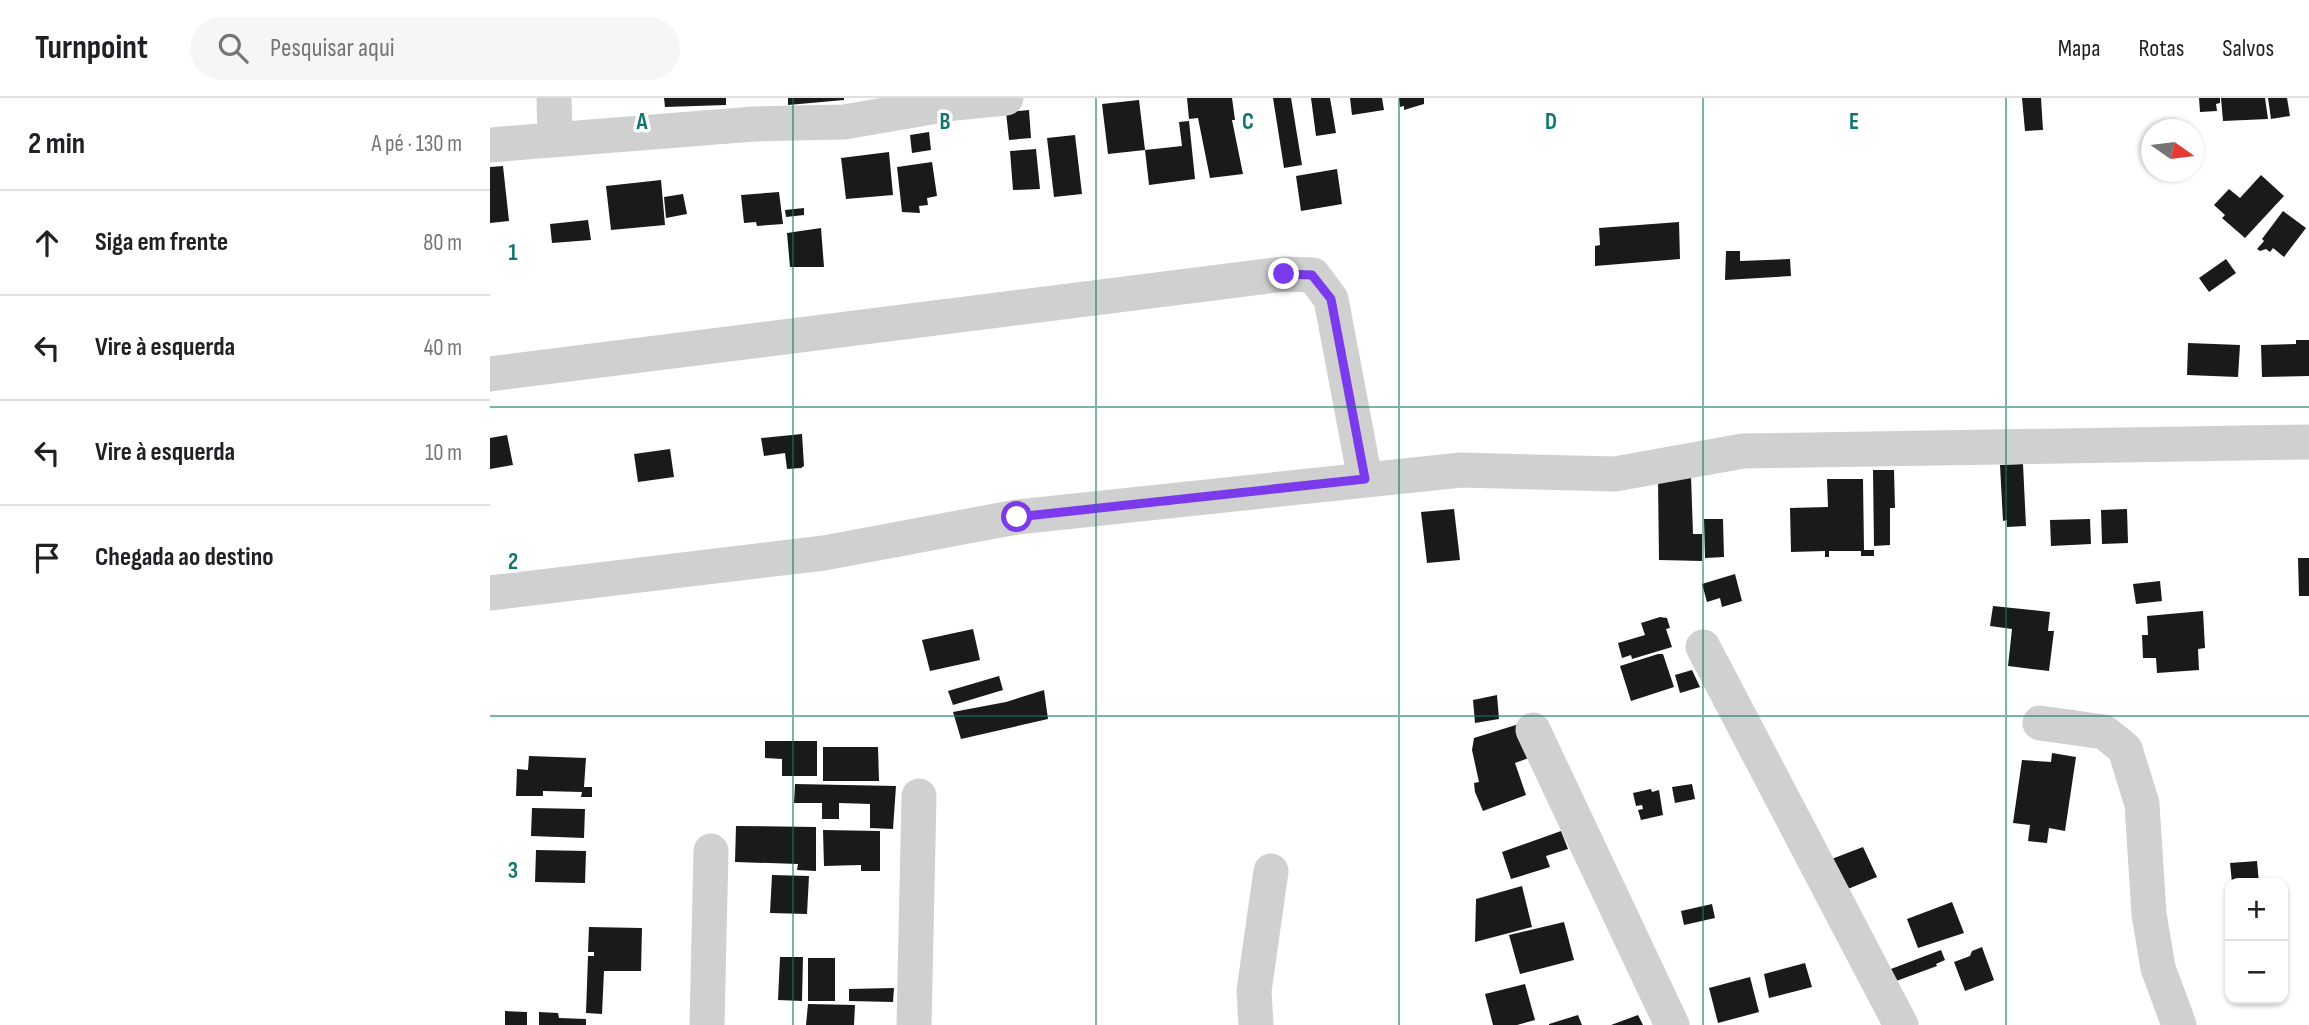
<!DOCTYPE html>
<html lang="pt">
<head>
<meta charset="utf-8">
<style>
	body { margin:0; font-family:"Sofia Sans Condensed",sans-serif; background:#f6f6f6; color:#202124 }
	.controls { position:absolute; right:21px; bottom:21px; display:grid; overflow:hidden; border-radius:14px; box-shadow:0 2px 5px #0004 }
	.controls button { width:63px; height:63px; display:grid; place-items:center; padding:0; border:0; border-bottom:2px solid #e0e0e0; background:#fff; color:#202124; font:35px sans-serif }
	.compass { position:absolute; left:1651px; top:21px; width:63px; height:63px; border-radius:50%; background:#fff; box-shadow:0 2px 5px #0004; rotate:104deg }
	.stop { position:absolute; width:21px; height:21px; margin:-16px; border:5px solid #7c3aed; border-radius:50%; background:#fff }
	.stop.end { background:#7c3aed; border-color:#fff; box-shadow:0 2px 7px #0008 }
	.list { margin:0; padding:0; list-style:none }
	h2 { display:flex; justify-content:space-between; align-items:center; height:91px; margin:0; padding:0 28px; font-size:30px }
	h2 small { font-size:23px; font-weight:400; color:#757577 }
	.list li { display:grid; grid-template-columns:46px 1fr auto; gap:21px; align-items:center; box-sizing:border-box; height:105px; padding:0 28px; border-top:2px solid #e0e0e0 }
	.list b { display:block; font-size:26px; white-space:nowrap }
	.list em { font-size:23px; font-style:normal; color:#757577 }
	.icon { flex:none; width:38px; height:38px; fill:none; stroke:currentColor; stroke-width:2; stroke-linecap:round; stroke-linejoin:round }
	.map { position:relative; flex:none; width:1819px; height:927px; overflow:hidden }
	header { display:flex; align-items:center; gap:42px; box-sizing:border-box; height:98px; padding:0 35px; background:#fff; border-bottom:2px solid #e0e0e0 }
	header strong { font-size:33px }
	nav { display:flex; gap:38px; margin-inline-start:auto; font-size:24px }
	.search { width:490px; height:63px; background:#f6f6f6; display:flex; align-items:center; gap:18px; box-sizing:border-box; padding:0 24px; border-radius:38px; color:#757577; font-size:26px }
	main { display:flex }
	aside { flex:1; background:#fff }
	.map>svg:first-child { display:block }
	.building { fill:#1a1a1a }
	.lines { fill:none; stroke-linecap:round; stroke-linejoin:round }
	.minor { stroke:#d0d0d0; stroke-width:35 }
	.route { stroke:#7c3aed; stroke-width:9 }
	.grid { fill:none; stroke:#0f766e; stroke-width:2; stroke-opacity:0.55 }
	.grid-label { font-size:23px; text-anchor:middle; font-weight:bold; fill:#0f766e; stroke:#fff; stroke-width:7; stroke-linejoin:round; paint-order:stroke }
</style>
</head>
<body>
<header>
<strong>Turnpoint</strong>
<div class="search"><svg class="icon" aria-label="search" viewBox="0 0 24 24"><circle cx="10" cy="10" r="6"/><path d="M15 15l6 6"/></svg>Pesquisar aqui</div>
<nav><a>Mapa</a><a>Rotas</a><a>Salvos</a></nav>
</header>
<main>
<aside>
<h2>2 min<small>A pé · 130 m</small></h2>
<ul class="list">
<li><svg class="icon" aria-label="ahead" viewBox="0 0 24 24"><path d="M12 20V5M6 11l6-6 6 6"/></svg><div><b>Siga em frente</b></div><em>80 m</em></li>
<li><svg class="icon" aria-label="left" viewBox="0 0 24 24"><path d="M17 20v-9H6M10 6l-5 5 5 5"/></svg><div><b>Vire à esquerda</b></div><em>40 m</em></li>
<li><svg class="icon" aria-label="left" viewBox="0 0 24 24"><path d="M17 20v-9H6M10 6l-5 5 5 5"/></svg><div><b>Vire à esquerda</b></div><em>10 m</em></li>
<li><svg class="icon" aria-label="arrive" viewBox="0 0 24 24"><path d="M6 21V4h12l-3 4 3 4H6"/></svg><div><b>Chegada ao destino</b></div></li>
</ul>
</aside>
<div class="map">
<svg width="1819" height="927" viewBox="0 0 1819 927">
	<rect width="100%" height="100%" fill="#fff"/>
	<!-- building -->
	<g class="building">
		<path d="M174,0H236V7L175,9Z"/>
		<path d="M298,0H354V2L298,7Z"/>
		<path d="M697,0H742L745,22H742L753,76L720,80L708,20L699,21Z"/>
		<path d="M783,0H801L812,67L794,70Z"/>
		<path d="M821,0H840L846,35L826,38Z"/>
		<path d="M860,0H892L894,12L862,17Z"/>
		<path d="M909,0H934V6L914,12V8L910,9Z"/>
		<path d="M1532,0H1551L1553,32L1535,33Z"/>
		<path d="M1709,0H1730V5L1726,6L1727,13L1710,14Z"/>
		<path d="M1731,0H1775L1778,21L1733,23Z"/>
		<path d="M1778,0H1797L1800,18L1781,21Z"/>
		<path d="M649,2L655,52L618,56L612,6Z"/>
		<path d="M539,12L541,40L519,42L516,14Z"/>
		<path d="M699,23L705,81L659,87L655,52L692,48L689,24Z"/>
		<path d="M439,34L441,52L422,55L420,37Z"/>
		<path d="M585,37L592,96L564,99L557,40Z"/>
		<path d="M546,51L550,91L523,92L520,53Z"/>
		<path d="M399,54L403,97L356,101L351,60Z"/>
		<path d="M442,64L447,98L437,100L438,107L429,108L430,115L412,114L407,69Z"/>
		<path d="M13,68L19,123L0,125V69Z"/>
		<path d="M847,71L852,106L811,113L806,78Z"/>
		<path d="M1771,77L1794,98L1755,140L1732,120L1735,117L1724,107L1739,91L1750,100Z"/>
		<path d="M171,82L175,127L121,132L116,88Z"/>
		<path d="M289,94L293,126L267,128L266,124L254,125L251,97Z"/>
		<path d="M193,96L197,116L176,120L174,99Z"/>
		<path d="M314,110V117L296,119L295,112Z"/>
		<path d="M1793,113L1816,130L1794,159L1783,150L1780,154L1776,151L1770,153L1767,151L1774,143L1772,141Z"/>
		<path d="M98,122L101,142L62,145L60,126Z"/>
		<path d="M1189,124L1190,161L1105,168V148L1110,147L1109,130Z"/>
		<path d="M331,130L334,169H300L297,135Z"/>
		<path d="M1236,153H1250V163L1300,161L1301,178L1235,182Z"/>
		<path d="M1736,161L1746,175L1719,194L1709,180Z"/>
		<path d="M1806,242H1819V278L1772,279L1771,247L1806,246Z"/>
		<path d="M1698,245L1750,247L1748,279L1697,277Z"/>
		<path d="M312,336L314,368L311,370L297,371L295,355L274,358L271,340Z"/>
		<path d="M17,337L23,367L0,371V340Z"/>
		<path d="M180,351L184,379L148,384L144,356Z"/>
		<path d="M1533,366L1536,428L1517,429V422L1513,423L1510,367Z"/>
		<path d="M1383,372H1404L1405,410H1400V447L1384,448Z"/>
		<path d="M1201,378L1203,436H1212V463L1169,462L1168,380Z"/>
		<path d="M1337,381H1373L1374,452H1384V458H1371V453H1339V459H1335V453L1301,454L1300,410L1338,409Z"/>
		<path d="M964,411L970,462L937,465L931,414Z"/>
		<path d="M1637,411L1638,445L1612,446L1611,412Z"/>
		<path d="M1214,421H1233L1234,459L1215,460Z"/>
		<path d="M1600,421L1601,446L1561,448L1560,422Z"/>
		<path d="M1808,460H1819V498H1809Z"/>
		<path d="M1245,476L1252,503L1232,509L1230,500L1217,504L1212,486Z"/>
		<path d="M1670,483L1672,503L1646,506L1643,486Z"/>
		<path d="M1503,508L1560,514L1558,533H1564L1559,573L1518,568L1522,531L1500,528Z"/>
		<path d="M1713,513L1715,550L1708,551L1709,572L1667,575L1666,560H1653L1652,537H1658L1657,518Z"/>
		<path d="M1170,519L1177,520L1180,530L1176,531L1182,549L1142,561L1141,557L1132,560L1128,545L1155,537L1151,525Z"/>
		<path d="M483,531L490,562L440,573L432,542Z"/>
		<path d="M1168,556H1173L1184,589L1141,603L1130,568Z"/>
		<path d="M1202,572L1210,589L1190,595L1185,577Z"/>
		<path d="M509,578L513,592L463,607L458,593Z"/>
		<path d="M554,592L558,621L471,641L463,614L516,604Z"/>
		<path d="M1007,597L1009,621L985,625L983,602Z"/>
		<path d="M1029,626L1041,659L1025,665L1036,697L993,713L985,694L984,685L989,684L982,652L984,640Z"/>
		<path d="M275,643H327V678H292V661L275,660Z"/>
		<path d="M333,649H388L389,683H333Z"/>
		<path d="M1562,655L1586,659L1575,733L1559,730L1557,745L1538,743L1540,727L1523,725L1532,662L1561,664Z"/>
		<path d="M39,658L96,660L94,689H102V699H91L92,694L53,693V698H26L27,671L38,672Z"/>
		<path d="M305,686L406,688L403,731L380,730V706L349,705V721H332V705H304Z"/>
		<path d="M1202,686L1205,701L1185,705L1182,689Z"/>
		<path d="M1161,691L1162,694L1169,692L1173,717L1151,722L1148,712L1153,711L1152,707L1146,708L1143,695Z"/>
		<path d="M42,710L95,711L94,740L41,738Z"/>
		<path d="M246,728L326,729V773L307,772L308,766L245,764Z"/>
		<path d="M333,732L390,733V773H371V767L334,768Z"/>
		<path d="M1071,733L1078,751L1056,758L1060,769L1021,781L1012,754Z"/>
		<path d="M1373,749L1387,779L1353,793L1339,762Z"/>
		<path d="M46,752L96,753L95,785L45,784Z"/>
		<path d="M1767,763L1769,785H1742L1740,765Z"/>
		<path d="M282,777L319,778L317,816L280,815Z"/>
		<path d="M1032,788L1042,829L985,844L986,801Z"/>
		<path d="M1462,804L1474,835L1428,850L1417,821Z"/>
		<path d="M1222,806L1225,820L1194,827L1191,813Z"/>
		<path d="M1074,824L1084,862L1030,876L1019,837Z"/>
		<path d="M99,829L152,830L151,873H114L112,916L96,915L98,858H104V854H98Z"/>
		<path d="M1492,849L1504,882L1475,893L1464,864L1480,858L1482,853Z"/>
		<path d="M1451,852L1455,862L1446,866L1447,868L1398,886L1393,874Z"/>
		<path d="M290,859H313L312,903L288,902Z"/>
		<rect x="318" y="860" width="27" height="43"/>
		<path d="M1315,865L1322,889L1279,900L1274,876Z"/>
		<path d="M1260,879L1269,914L1228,925L1219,890Z"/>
		<path d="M1035,886L1045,922L1027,927H1003L995,896Z"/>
		<path d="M404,890L403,904L359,903V891Z"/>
		<path d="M318,906L365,907L364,927H316Z"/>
		<path d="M15,913L37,914V927H15Z"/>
		<path d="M49,914L68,915L69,920L96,921V927H49Z"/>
		<path d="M1088,917L1092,927H1059V926Z"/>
		<path d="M1148,917L1153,927H1121Z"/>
	</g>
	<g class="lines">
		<!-- minor -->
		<g class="minor">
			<path d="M64,0L65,40"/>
			<path d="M0,47L264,26L354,24L465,5L516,0"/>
			<path d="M0,276L794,176L823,177L841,201L875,381"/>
			<path d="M0,495L334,455L527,419L971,372L1125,376L1253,353L1819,344"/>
			<path d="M1213,549L1411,927"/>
			<path d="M1550,625L1614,634L1635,651L1652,706L1659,816L1668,870L1689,927"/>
			<path d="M1043,632L1182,927"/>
			<path d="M217,927L221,753"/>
			<path d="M424,927L429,698"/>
			<path d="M766,927L764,893L781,773"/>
		</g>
	</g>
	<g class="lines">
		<!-- route -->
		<path class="route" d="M527,419L875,381L841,201L822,177L794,176"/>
	</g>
	<!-- grid -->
	<path class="grid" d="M303,0V927M606,0V927M909,0V927M1213,0V927M1516,0V927M0,309H1819M0,618H1819"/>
	<g class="grid-label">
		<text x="152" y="31">A</text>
		<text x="455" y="31">B</text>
		<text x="758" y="31">C</text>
		<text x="1061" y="31">D</text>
		<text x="1364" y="31">E</text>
		<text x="23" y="162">1</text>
		<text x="23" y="471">2</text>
		<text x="23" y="780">3</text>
	</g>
</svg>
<div class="controls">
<button>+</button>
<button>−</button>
</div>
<svg class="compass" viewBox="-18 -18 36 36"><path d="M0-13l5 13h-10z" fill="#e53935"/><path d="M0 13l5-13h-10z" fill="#757577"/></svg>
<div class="stop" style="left:527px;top:419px"></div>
<div class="stop end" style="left:794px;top:176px"></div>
</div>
</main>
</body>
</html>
